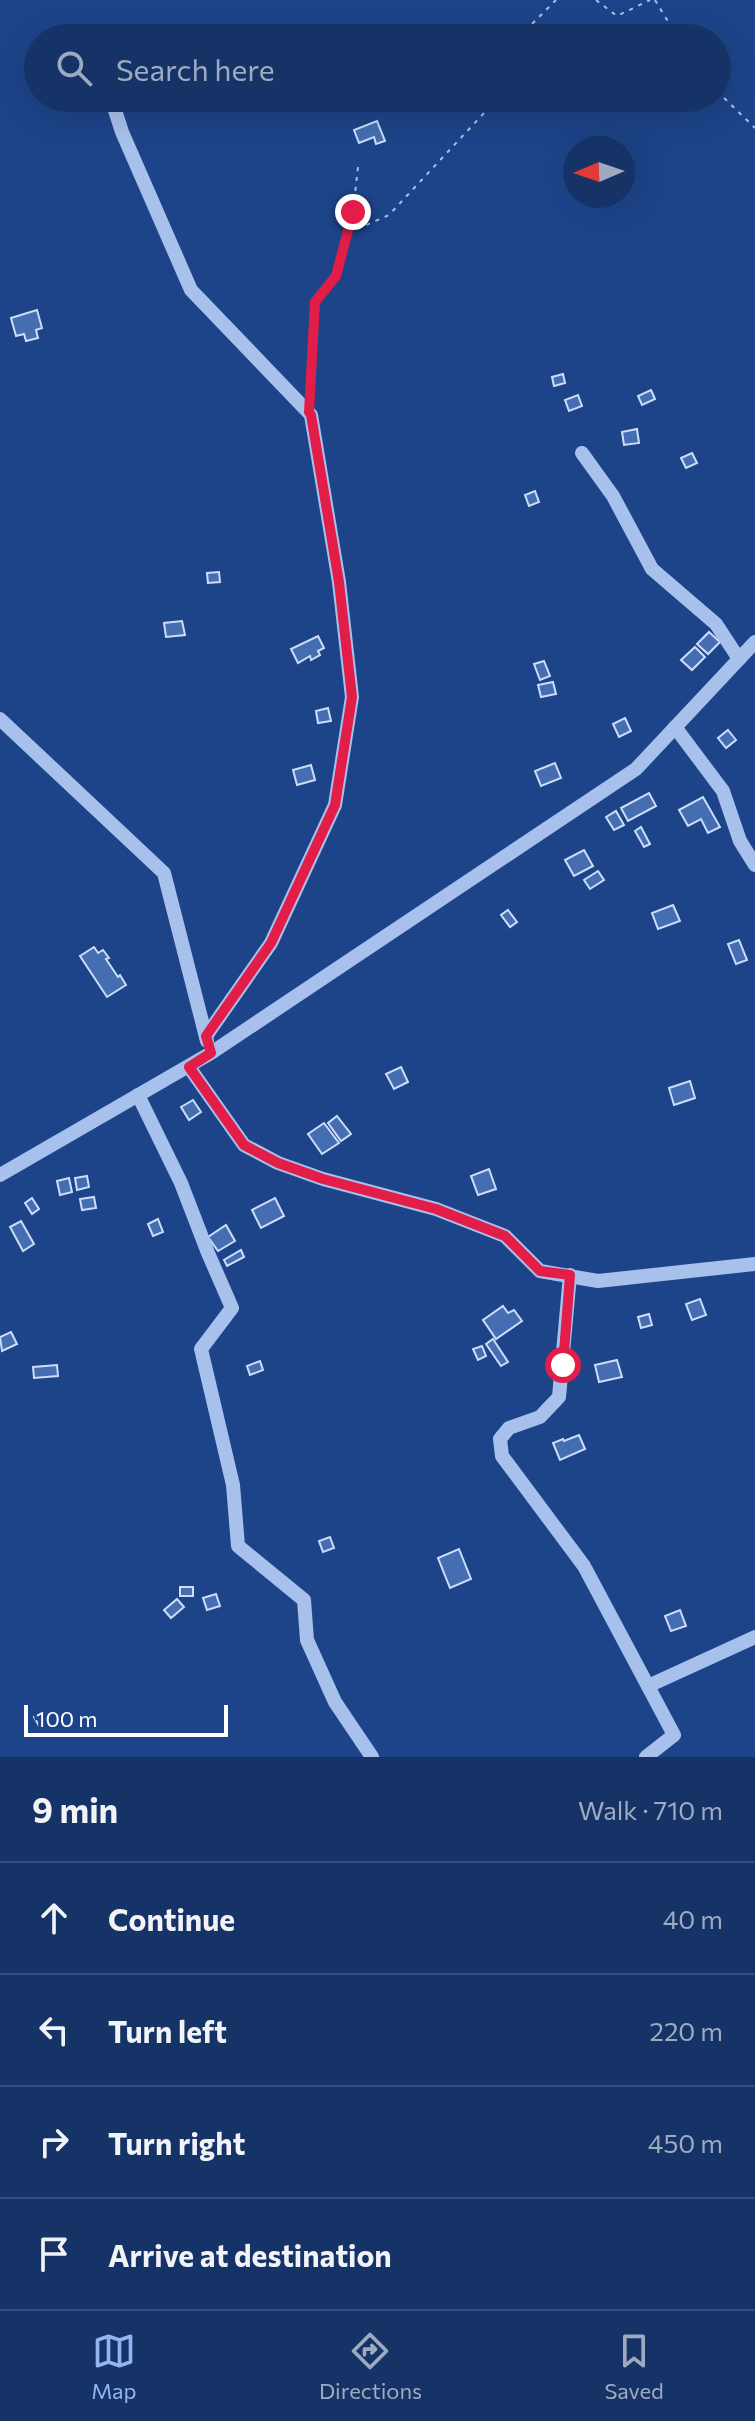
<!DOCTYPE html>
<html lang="en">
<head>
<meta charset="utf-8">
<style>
	body { margin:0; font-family:Commissioner,sans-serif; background:#1f3b6d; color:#f1f3f6 }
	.compass { position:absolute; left:563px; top:136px; width:72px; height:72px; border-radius:50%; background:#163367; box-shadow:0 8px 32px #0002; rotate:268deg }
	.scale { position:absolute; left:24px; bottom:20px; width:204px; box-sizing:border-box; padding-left:8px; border:4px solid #fff; border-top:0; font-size:22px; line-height:28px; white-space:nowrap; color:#fff; -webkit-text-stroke:6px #1d4489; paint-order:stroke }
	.stop { position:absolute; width:24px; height:24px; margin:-18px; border:6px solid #e11d48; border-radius:50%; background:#fff }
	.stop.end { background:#e11d48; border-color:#fff; box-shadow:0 2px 8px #0008 }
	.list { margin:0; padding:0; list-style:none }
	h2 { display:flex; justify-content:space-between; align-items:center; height:104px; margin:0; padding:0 32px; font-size:34px }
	h2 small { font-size:26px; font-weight:400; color:#9eaac0 }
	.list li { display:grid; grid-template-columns:52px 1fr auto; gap:24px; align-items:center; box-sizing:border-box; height:112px; padding:0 32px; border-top:2px solid #354e7b }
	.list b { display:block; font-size:30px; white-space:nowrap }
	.list em { font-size:26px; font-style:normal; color:#9eaac0 }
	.icon { flex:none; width:44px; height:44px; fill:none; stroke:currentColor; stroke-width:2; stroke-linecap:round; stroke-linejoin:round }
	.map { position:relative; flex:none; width:755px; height:1757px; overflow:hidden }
	.search { position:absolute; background:#163367; box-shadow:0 8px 32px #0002; left:24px; right:24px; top:24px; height:88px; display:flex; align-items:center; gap:20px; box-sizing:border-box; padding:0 28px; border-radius:44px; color:#9eaac0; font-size:30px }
	.sheet { height:552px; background:#163367 }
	nav { display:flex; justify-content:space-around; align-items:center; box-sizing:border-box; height:112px; border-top:2px solid #354e7b; background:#163367; font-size:22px; color:#9eaac0 }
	nav a { display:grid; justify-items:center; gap:4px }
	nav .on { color:#95b2f1 }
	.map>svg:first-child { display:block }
	.building { fill:#456eb2; stroke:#cdddf9; stroke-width:2 }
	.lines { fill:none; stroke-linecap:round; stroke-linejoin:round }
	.path { stroke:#a8c1ec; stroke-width:2; stroke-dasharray:4 6; stroke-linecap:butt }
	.minor { stroke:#a8c1ec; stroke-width:14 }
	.route { stroke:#e11d48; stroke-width:10 }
</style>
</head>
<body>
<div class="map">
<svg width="755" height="1757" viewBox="0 0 755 1757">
	<rect width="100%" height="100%" fill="#1d4489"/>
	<!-- building -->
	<g class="building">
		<path d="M377,121L385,141L376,144L374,137L359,143L354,130Z"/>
		<path d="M37,310L42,328L36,330L38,338L26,341L24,334L16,336L11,318Z"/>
		<path d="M563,374L565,383L554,386L552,377Z"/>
		<path d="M651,390L655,399L642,405L638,396Z"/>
		<path d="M578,395L582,406L569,411L565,400Z"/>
		<path d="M637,429L639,443L624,445L622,432Z"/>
		<path d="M692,453L697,463L686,468L681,458Z"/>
		<path d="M535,491L539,502L529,506L525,495Z"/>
		<path d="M219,572L220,582L208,583L207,573Z"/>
		<path d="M182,621L185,635L166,637L164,623Z"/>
		<path d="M709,632L720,642L708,654L697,644Z"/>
		<path d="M318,636L324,648L318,651L320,655L311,660L310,656L298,663L291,649Z"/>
		<path d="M695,647L705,657L692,670L681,660Z"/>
		<path d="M544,661L550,676L540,680L534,664Z"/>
		<path d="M553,682L556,694L541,697L538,685Z"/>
		<path d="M328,708L331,721L318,723L316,711Z"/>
		<path d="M625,718L631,731L619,737L613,724Z"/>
		<path d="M728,730L736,740L726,748L718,738Z"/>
		<path d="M555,763L561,778L541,786L535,771Z"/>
		<path d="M311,765L315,780L297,785L293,770Z"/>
		<path d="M649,793L656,806L628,821L621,808Z"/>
		<path d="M703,797L720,827L708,833L701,819L688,826L679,810Z"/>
		<path d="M616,811L624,825L614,830L606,817Z"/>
		<path d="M641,827L650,844L644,847L635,831Z"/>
		<path d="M584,850L593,866L574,876L565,860Z"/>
		<path d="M598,871L604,880L590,889L584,880Z"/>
		<path d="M673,905L680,921L658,929L652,913Z"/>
		<path d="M508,910L517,922L510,927L501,915Z"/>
		<path d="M739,940L747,960L736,964L728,944Z"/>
		<path d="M94,947L98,953L103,950L109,958L106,959L118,977L120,975L126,985L107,997L80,956Z"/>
		<path d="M401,1067L408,1082L394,1089L386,1074Z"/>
		<path d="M690,1081L695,1098L674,1105L669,1088Z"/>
		<path d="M193,1100L201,1112L189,1120L181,1107Z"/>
		<path d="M337,1116L351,1134L341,1141L328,1123Z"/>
		<path d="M324,1123L339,1143L322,1154L308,1134Z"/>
		<path d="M489,1169L496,1189L478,1195L471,1176Z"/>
		<path d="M87,1176L89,1187L77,1190L75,1178Z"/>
		<path d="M69,1178L72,1192L60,1195L57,1181Z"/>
		<path d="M94,1197L96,1208L82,1210L80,1199Z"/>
		<path d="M32,1198L39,1209L32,1214L25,1203Z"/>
		<path d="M275,1198L284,1216L261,1228L252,1210Z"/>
		<path d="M158,1219L163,1232L153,1236L148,1224Z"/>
		<path d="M21,1221L34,1244L23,1251L10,1227Z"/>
		<path d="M226,1225L235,1241L218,1251L208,1237Z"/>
		<path d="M241,1250L244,1257L227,1266L224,1260Z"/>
		<path d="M700,1299L706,1315L692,1320L686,1304Z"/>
		<path d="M503,1306L508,1313L514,1310L522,1321L496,1339L483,1320Z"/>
		<path d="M649,1314L652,1325L641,1328L638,1317Z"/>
		<path d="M11,1332L17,1344L2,1351L0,1337Z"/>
		<path d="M493,1339L508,1362L501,1366L486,1344Z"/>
		<path d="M482,1346L486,1356L478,1360L473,1349Z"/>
		<path d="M617,1360L622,1377L599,1382L595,1365Z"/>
		<path d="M260,1361L263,1370L250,1375L247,1366Z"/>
		<path d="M57,1365L58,1376L34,1378L33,1367Z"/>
		<path d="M579,1435L585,1449L560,1460L553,1443L563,1439L564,1441Z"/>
		<path d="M330,1537L334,1548L323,1552L319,1541Z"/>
		<path d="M459,1549L471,1579L450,1588L438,1558Z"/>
		<rect x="180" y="1587" width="13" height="9"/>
		<path d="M216,1594L220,1606L207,1610L203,1598Z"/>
		<path d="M177,1599L184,1607L171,1618L164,1610Z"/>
		<path d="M680,1610L686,1626L671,1631L665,1616Z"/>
		<path d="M43,1712L48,1721L39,1726L34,1717Z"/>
	</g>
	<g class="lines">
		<!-- path -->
		<g class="path">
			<path d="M596,0L617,16L650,0"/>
			<path d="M655,0L678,38"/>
			<path d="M518,38L556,0"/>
			<path d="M717,91L755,128"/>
			<path d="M348,233L389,215L498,98"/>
			<path d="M310,391L315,302L336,276L353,212L358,167"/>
		</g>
		<!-- minor -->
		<g class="minor">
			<path d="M111,98L122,132L191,290L311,415L339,582L352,697L335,805L271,943L206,1036"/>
			<path d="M582,453L613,496L652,569L716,624L739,659"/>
			<path d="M0,719L164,873L207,1041"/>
			<path d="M675,727L723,791L740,841L755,865"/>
			<path d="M189,1067L244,1145L278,1163L323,1179L436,1209L505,1236L540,1271L598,1281L755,1264"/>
			<path d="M138,1095L181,1183L208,1253L232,1308L201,1349L233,1485L238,1546L304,1600L307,1640L335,1702L372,1757"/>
			<path d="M0,1175L211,1053L636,769L755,642"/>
			<path d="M570,1275L559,1397L540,1417L509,1428L500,1439L502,1456L584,1566L674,1735L646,1757"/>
			<path d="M648,1686L755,1637"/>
		</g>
	</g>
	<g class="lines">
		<!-- route -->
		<path class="route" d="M353,212L336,276L315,302L309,412L311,415L339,582L352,697L335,805L271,943L206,1036L211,1053L189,1067L244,1145L278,1163L323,1179L436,1209L505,1236L540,1271L570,1275L563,1365"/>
	</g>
</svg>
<svg class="compass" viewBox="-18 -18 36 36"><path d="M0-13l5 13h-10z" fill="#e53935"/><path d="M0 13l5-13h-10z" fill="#9eaac0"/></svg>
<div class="scale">100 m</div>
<div class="stop" style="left:563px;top:1365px"></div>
<div class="stop end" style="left:353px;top:212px"></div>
<div class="search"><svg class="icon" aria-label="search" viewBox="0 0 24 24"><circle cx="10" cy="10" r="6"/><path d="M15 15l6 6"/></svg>Search here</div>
</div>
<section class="sheet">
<h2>9 min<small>Walk · 710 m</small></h2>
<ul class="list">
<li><svg class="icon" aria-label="ahead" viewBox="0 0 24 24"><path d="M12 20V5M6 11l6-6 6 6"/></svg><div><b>Continue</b></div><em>40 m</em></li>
<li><svg class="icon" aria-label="left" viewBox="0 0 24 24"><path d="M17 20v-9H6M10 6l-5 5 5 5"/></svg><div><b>Turn left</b></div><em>220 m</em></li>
<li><svg class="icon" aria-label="right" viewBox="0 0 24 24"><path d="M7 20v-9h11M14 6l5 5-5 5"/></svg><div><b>Turn right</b></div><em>450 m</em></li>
<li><svg class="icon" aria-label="arrive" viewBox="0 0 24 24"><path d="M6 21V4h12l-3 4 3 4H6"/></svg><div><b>Arrive at destination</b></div></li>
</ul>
</section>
<nav>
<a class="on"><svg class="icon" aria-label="map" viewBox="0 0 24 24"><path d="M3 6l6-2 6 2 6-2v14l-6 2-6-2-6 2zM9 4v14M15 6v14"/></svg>Map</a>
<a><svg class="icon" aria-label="directions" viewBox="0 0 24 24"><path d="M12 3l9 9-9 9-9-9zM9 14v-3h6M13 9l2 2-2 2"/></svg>Directions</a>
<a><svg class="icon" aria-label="saved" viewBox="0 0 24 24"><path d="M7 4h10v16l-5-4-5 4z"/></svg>Saved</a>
</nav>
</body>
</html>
